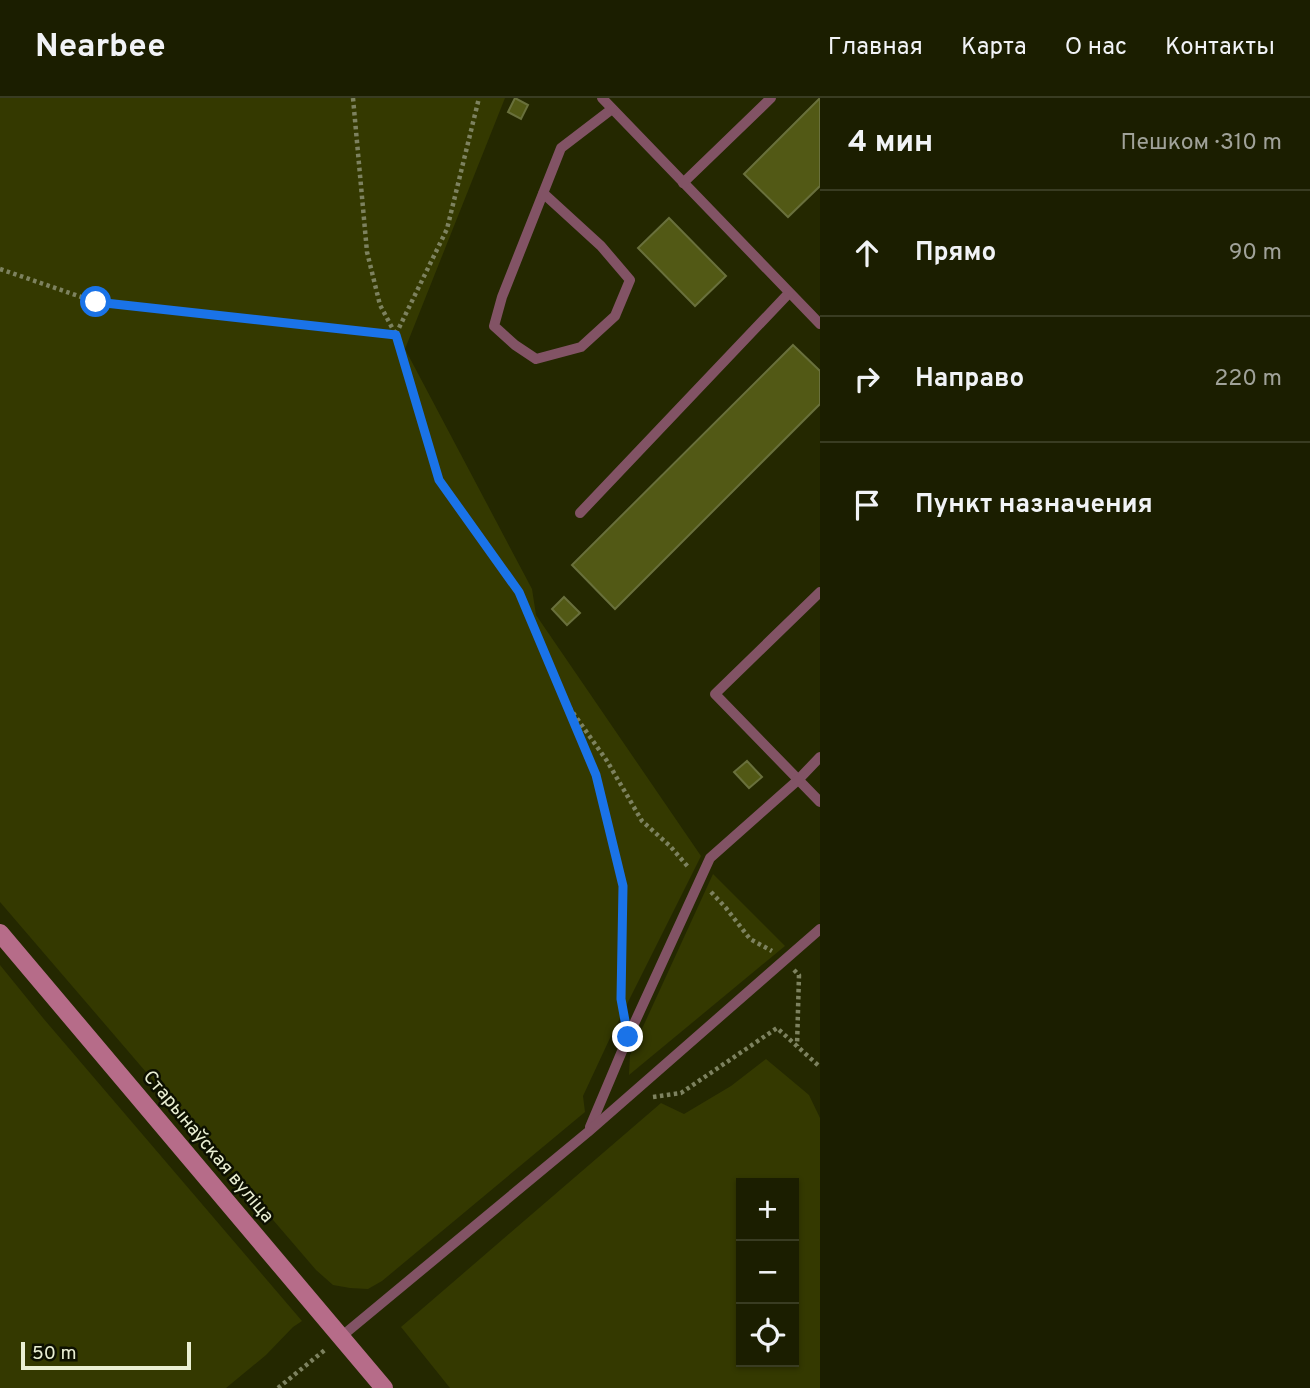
<!DOCTYPE html>
<html lang="ru">
<head>
<meta charset="utf-8">
<style>
	body { margin:0; font-family:Overpass,sans-serif; background:#282b0f; color:#f1f3f6 }
	.controls { position:absolute; right:21px; bottom:21px; display:grid; overflow:hidden; border-radius:0px; box-shadow:0 2px 5px #0004 }
	.controls button { width:63px; height:63px; display:grid; place-items:center; padding:0; border:0; border-bottom:2px solid #393c22; background:#1b1e00; color:#f1f3f6; font:35px sans-serif }
	.scale { position:absolute; left:21px; bottom:18px; width:170px; box-sizing:border-box; padding-left:7px; border:4px solid #eaefd3; border-top:0; font-size:19px; line-height:24px; white-space:nowrap; color:#eaefd3; -webkit-text-stroke:5px #0d1000; paint-order:stroke }
	.stop { position:absolute; width:21px; height:21px; margin:-16px; border:5px solid #1a73e8; border-radius:50%; background:#fff }
	.stop.end { background:#1a73e8; border-color:#fff; box-shadow:0 2px 7px #0008 }
	.list { margin:0; padding:0; list-style:none }
	h2 { display:flex; justify-content:space-between; align-items:center; height:91px; margin:0; padding:0 28px; font-size:30px }
	h2 small { font-size:23px; font-weight:400; color:#a0a299 }
	.list li { display:grid; grid-template-columns:46px 1fr auto; gap:21px; align-items:center; box-sizing:border-box; height:126px; padding:0 28px; border-top:2px solid #393c22 }
	.list b { display:block; font-size:26px; white-space:nowrap }
	.list em { font-size:23px; font-style:normal; color:#a0a299 }
	.icon { flex:none; width:38px; height:38px; fill:none; stroke:currentColor; stroke-width:2; stroke-linecap:round; stroke-linejoin:round }
	.map { position:relative; flex:none; width:820px; height:1290px; overflow:hidden }
	header { display:flex; align-items:center; gap:42px; box-sizing:border-box; height:98px; padding:0 35px; background:#1b1e00; border-bottom:2px solid #393c22 }
	header strong { font-size:33px }
	nav { display:flex; gap:38px; margin-inline-start:auto; font-size:24px }
	main { display:flex }
	aside { flex:1; background:#1b1e00 }
	.map>svg:first-child { display:block }
	.green { fill:#343900; fill-rule:evenodd }
	.building { fill:#525915; stroke:#69703c; stroke-width:2 }
	.lines { fill:none; stroke-linecap:round; stroke-linejoin:round }
	.path { stroke:#7d825f; stroke-width:4.5; stroke-dasharray:3.5 3.5; stroke-linecap:butt }
	.lane { stroke:#825365; stroke-width:10 }
	.secondary { stroke:#b66c89; stroke-width:18 }
	.route { stroke:#1a73e8; stroke-width:9 }
	.labels { text-anchor:middle; dominant-baseline:central; stroke-width:5; stroke-linejoin:round; paint-order:stroke }
	.street-label { font-size:19px; fill:#eaefd3; stroke:#0d1000 }
</style>
</head>
<body>
<header>
<strong>Nearbee</strong>
<nav><a>Главная</a><a>Карта</a><a>О нас</a><a>Контакты</a></nav>
</header>
<main>
<div class="map">
<svg width="820" height="1290" viewBox="0 0 820 1290">
	<rect width="100%" height="100%" fill="#242800"/>
	<!-- green -->
	<g class="green">
		<path d="M0,0H505L405,251L532,491L536,517L701,758L610,940L583,998L585,1014L382,1183L368,1191L350,1190L333,1187L316,1172L0,804Z"/>
		<path d="M713,776L785,848L629,977L630,957Z"/>
		<path d="M0,867L43,920L302,1223L293,1229L266,1257L226,1290H0Z"/>
		<path d="M766,961L809,997L820,1020V1290H450L401,1229L661,1005L684,1016L731,988ZM741,1085H794V1264H741Z"/>
	</g>
	<!-- building -->
	<g class="building">
		<path d="M515,0L528,7L521,21L508,14Z"/>
		<path d="M820,0V88L788,119L744,76Z"/>
		<path d="M669,120L726,178L695,208L638,150Z"/>
		<path d="M793,247L820,273V306L615,511L572,467Z"/>
		<path d="M564,499L580,515L567,527L552,511Z"/>
		<path d="M747,663L762,679L749,690L734,674Z"/>
	</g>
	<g class="lines">
		<!-- path -->
		<g class="path">
			<path d="M353,0L367,154L380,207L396,237L438,382L519,494L596,677L623,788L621,901L623,913"/>
			<path d="M0,171L96,204L395,237"/>
			<path d="M396,236L447,131L479,0"/>
			<path d="M569,609L607,663L642,723L670,748L689,770"/>
			<path d="M711,794L726,810L750,841L772,853"/>
			<path d="M794,872L799,877L797,948"/>
			<path d="M653,999L681,995L777,930L820,969"/>
			<path d="M278,1290L326,1251"/>
		</g>
		<!-- lane -->
		<g class="lane">
			<path d="M602,0L820,226"/>
			<path d="M683,85L771,0"/>
			<path d="M543,95L601,148L630,182L615,218L581,249L536,261L515,247L494,228L502,199L561,50L612,11"/>
			<path d="M580,415L789,195"/>
			<path d="M820,494L715,596L820,704"/>
			<path d="M590,1029L628,939L710,760L798,682L820,659"/>
			<path d="M342,1238L588,1034L820,831"/>
		</g>
		<!-- secondary -->
		<path class="secondary" d="M0,835L384,1290"/>
	</g>
	<g class="lines">
		<!-- route -->
		<path class="route" d="M96,204L396,237L439,382L519,494L596,677L623,788L621,901L628,939"/>
	</g>
	<g class="labels">
		<!-- street labels -->
		<g class="street-label">
			<text transform="translate(208 1049) rotate(50)">Старынаўская вуліца</text>
		</g>
	</g>
</svg>
<div class="controls">
<button>+</button>
<button>−</button>
<button><svg class="icon" aria-label="locate" viewBox="0 0 24 24"><circle cx="12" cy="12" r="6"/><path d="M12 2v4M12 18v4M2 12h4M18 12h4"/></svg></button>
</div>
<div class="scale">50 m</div>
<div class="stop" style="left:96px;top:204px"></div>
<div class="stop end" style="left:628px;top:939px"></div>
</div>
<aside>
<h2>4 мин<small>Пешком · 310 m</small></h2>
<ul class="list">
<li><svg class="icon" aria-label="ahead" viewBox="0 0 24 24"><path d="M12 20V5M6 11l6-6 6 6"/></svg><div><b>Прямо</b></div><em>90 m</em></li>
<li><svg class="icon" aria-label="right" viewBox="0 0 24 24"><path d="M7 20v-9h11M14 6l5 5-5 5"/></svg><div><b>Направо</b></div><em>220 m</em></li>
<li><svg class="icon" aria-label="arrive" viewBox="0 0 24 24"><path d="M6 21V4h12l-3 4 3 4H6"/></svg><div><b>Пункт назначения</b></div></li>
</ul>
</aside>
</main>
</body>
</html>
